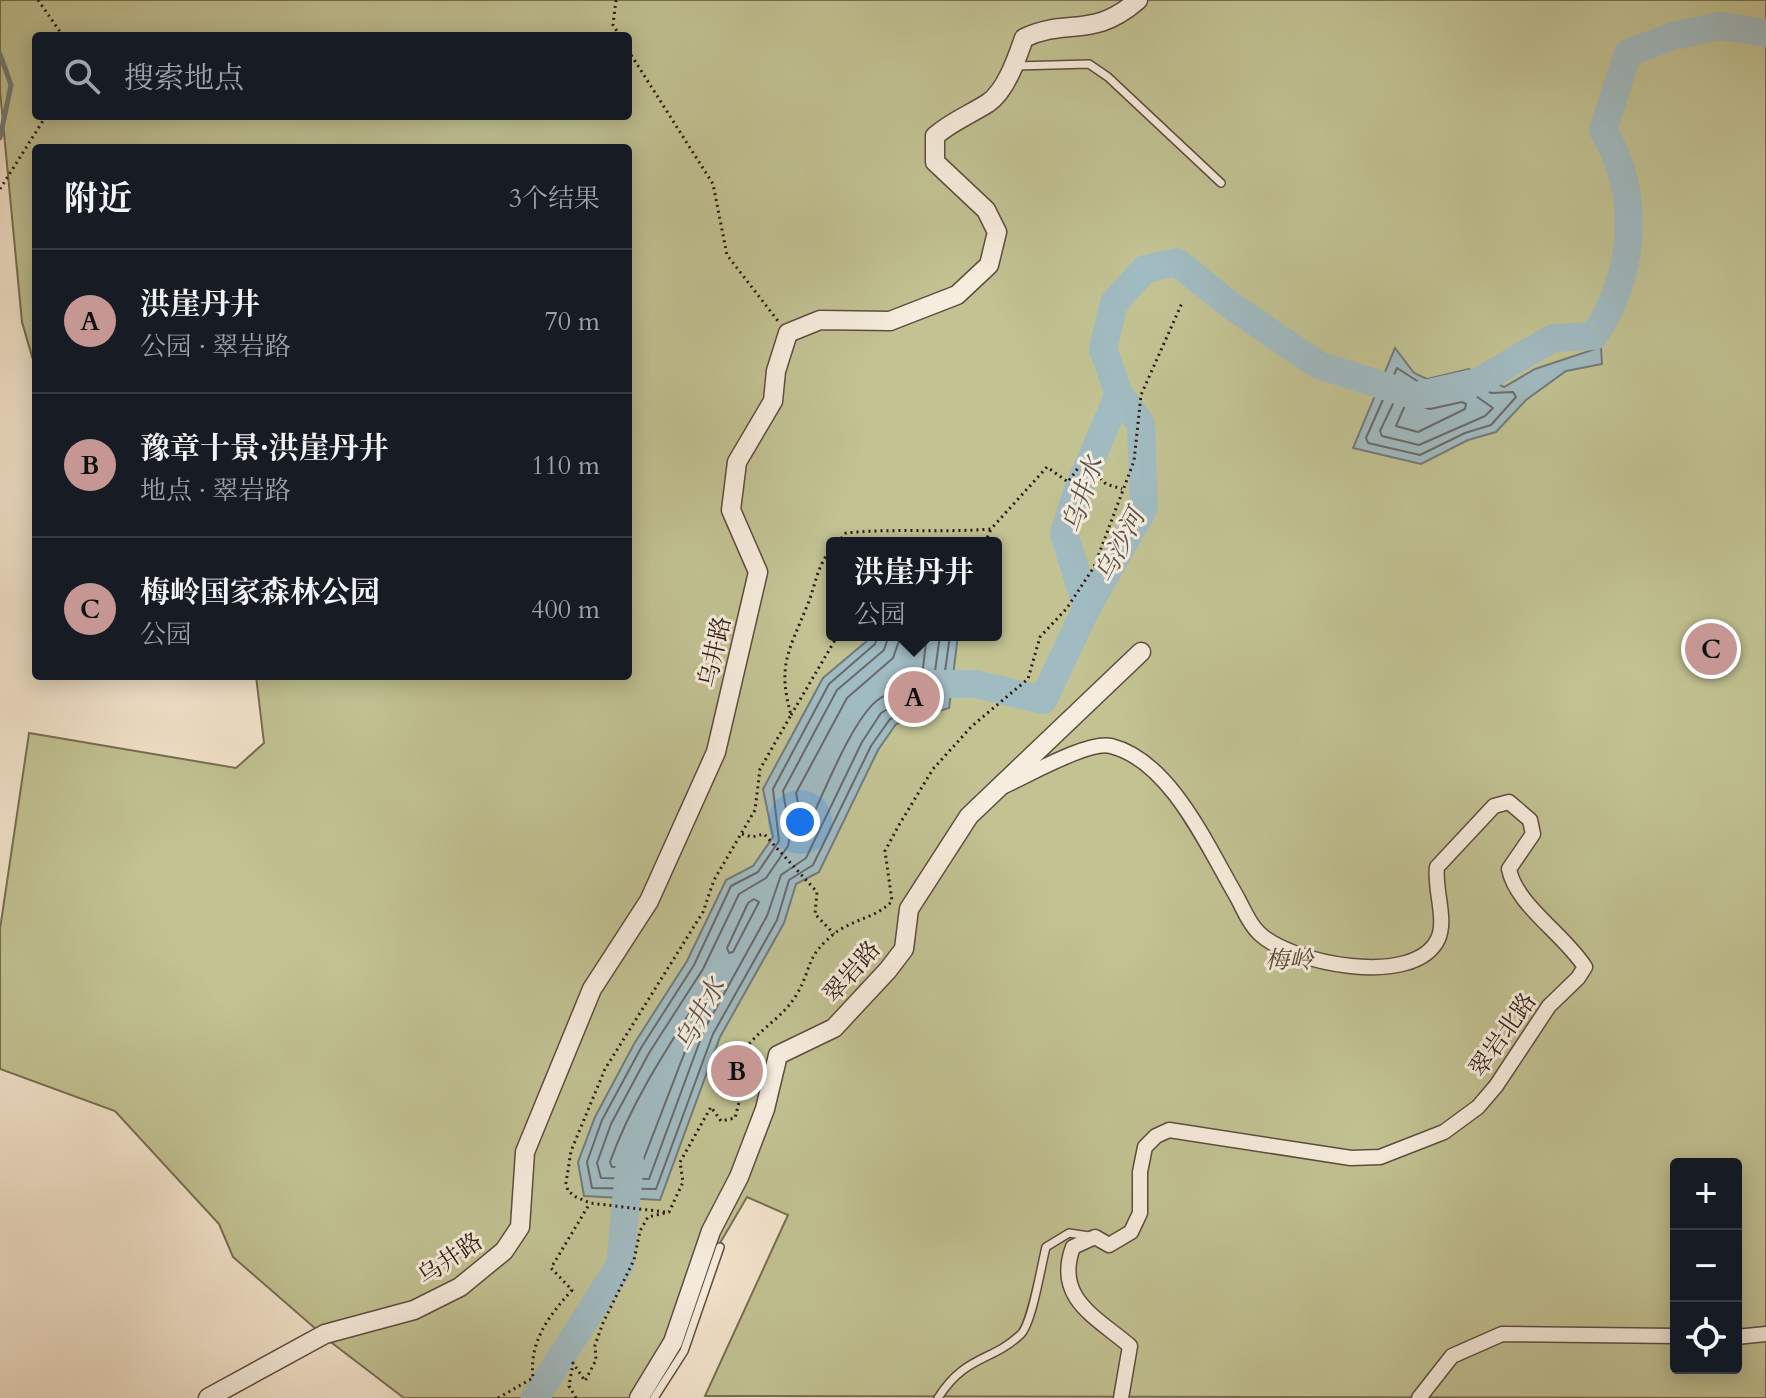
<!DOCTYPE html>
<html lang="zh">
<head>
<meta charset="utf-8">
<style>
	body { margin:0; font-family:Cardo,"Noto Serif SC",serif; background:#20242c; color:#f1f3f6 }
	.controls { position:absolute; right:24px; bottom:24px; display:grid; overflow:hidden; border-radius:8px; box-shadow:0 4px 20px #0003 }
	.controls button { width:72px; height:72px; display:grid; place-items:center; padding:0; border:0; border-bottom:2px solid #363941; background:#171b24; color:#f1f3f6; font:40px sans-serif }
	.you { position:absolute; left:800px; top:822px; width:28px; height:28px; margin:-20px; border:6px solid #fff; border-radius:50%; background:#1a73e8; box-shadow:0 0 0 12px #1a73e833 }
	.badge { display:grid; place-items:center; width:52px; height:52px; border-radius:50%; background:#c59692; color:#111; font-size:26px; font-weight:700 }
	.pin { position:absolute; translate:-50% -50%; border:4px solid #fff; box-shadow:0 2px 8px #0006 }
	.popup { position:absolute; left:826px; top:537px; width:176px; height:104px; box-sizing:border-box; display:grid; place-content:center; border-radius:8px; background:#171b24; filter:drop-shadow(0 2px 6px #0005); font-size:26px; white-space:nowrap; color:#9ea1a6 }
	.popup b { font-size:30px; color:#f1f3f6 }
	.popup::after { content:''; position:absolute; left:50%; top:100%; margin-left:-16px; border:16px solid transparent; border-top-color:#171b24 }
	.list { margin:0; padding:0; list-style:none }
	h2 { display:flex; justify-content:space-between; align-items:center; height:104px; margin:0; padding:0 32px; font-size:34px }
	h2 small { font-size:26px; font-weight:400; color:#9ea1a6 }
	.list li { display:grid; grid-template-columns:52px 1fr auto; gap:24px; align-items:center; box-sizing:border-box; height:144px; padding:0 32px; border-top:2px solid #363941 }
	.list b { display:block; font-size:30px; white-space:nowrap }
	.list p { margin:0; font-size:26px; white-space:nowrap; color:#9ea1a6 }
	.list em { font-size:26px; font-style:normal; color:#9ea1a6 }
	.icon { flex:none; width:44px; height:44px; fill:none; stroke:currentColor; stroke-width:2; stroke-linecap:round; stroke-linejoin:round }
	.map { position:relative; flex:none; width:1766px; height:1398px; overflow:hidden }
	.search { position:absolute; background:#171b24; box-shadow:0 4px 20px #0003; left:32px; top:32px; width:600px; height:88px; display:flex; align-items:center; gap:20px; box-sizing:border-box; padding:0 28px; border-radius:8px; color:#9ea1a6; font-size:30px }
	.panel { position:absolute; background:#171b24; box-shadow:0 4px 20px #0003; left:32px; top:144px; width:600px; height:536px; border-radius:8px }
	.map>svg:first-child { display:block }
	.green { fill:#c2c293; stroke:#786e52; stroke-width:2; fill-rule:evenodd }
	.water { fill:#a1bbc2; stroke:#737b7b; stroke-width:2 }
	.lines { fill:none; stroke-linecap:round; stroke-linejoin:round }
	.shore { stroke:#686a6a; stroke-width:2 }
	.stream { stroke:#737b7b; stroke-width:5 }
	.river { stroke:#a1bbc2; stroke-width:28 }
	.service-casing { stroke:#5f4c40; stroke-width:10 }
	.minor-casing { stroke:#5f4c40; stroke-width:17 }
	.tertiary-casing { stroke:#5f4c40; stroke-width:21 }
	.path { stroke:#2e1a11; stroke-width:3; stroke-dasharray:2 4; stroke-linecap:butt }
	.service { stroke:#f7edde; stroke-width:7 }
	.minor { stroke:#f7edde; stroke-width:14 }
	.tertiary { stroke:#f7edde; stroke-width:18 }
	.labels { text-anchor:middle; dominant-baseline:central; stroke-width:6; stroke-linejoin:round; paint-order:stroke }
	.street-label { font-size:24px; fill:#2e1a11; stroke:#f7edde }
	.park-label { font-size:24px; font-style:italic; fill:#5a4c38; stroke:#f7edde }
	.water-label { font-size:26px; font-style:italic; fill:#56524f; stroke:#f7edde }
</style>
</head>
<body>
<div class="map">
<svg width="1766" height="1398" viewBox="0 0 1766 1398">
	<rect width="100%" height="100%" fill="#f3e4cc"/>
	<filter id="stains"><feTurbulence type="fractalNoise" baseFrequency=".0025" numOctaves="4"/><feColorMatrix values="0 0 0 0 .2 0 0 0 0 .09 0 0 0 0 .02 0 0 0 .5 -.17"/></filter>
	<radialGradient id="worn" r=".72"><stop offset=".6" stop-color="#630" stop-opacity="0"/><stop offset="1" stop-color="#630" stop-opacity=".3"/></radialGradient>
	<!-- green -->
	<path class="green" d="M0,0H1766V1398L705,1396L788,1215L747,1197L706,1267L692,1330L655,1376L648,1398H404L332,1343L233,1257L219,1224L115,1111L0,1069V929L29,733L236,768L264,743L256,676H628V148H36V370L22,322L0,91ZM36,36H628V116H36ZM832,543H996V635H832ZM1676,1164H1736V1368H1676Z"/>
	<!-- water -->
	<g class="water">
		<path d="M1601,347L1602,364L1566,371L1526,400L1496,432L1468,440L1421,464L1353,448L1395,348L1414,373L1427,379L1469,369L1504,387L1535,369Z"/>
		<path d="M874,635H958L949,708L896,724L878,750L819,872L796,884L784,923L720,1037L660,1200L584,1196L578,1162L595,1117L634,1044L687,961L726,880L753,866L773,837L763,789L823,678Z"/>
	</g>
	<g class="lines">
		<!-- shore -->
		<g class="shore">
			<path d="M1397,368L1425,386L1467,378L1491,393L1513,392L1516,397L1491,425L1465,433L1420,455L1368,443L1366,438Z"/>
			<path d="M1401,387L1427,397L1466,389L1493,408L1485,416L1419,445L1382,436L1380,431Z"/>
			<path d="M1462,402L1466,404L1465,409L1418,432L1396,426L1406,403L1430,409Z"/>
			<path d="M878,635L875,644L829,684L773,789L779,841L758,872L731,886L694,965L641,1048L602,1120L587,1162L592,1188L656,1189L713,1034L777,920L789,880L813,865L871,746L890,719L941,701L950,635"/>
			<path d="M889,635L884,650L837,690L783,791L790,834L788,846L766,878L739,894L703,969L649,1053L611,1124L597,1163L601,1178L649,1179L704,1030L767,916L781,875L806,858L862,742L881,713L891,707L932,693L940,635"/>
			<path d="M901,635L893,658L847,698L796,793L803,827L808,826C823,795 853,717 879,699C891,691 908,690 921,684L927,635"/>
			<path d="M754,899L759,902L733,952L729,953L727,948L748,903Z"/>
			<path d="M699,1005L701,1010L641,1166L612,1167L610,1162C630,1106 662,1056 694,1006Z"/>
		</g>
		<!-- stream -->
		<path class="stream" d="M0,54L11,85L0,138"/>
		<!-- river -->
		<g class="river">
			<path d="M1087,607L1144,508L1141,424L1119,394"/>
			<path d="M914,684H976L1043,700L1087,607L1064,534L1077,492L1119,394L1103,349L1114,303L1145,269L1177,262L1229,304L1318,365L1416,396L1478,382L1553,338L1594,336C1635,274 1642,195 1603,130L1628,53L1673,36L1720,26L1766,33"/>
			<path d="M535,1398L620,1265L630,1161"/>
		</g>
		<!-- service casing -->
		<g class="service-casing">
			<g id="service">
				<path d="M1016,66L1089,64L1108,77L1221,183"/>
				<path d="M654,1398L684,1351L720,1247"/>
				<path d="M938,1398C965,1355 991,1362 1020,1335C1032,1325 1041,1266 1046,1247L1069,1233L1089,1236"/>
			</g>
		</g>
		<!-- minor casing -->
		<g class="minor-casing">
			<g id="minor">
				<path d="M1004,786C1027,776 1089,740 1111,746C1171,761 1208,848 1237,897C1243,908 1249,924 1259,933C1289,963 1414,989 1438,939C1447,919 1434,889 1437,867L1494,806L1509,802L1530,820L1533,834L1509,869C1516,905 1563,933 1585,967L1578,978L1549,1006L1496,1086L1478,1107L1444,1132L1380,1157L1351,1158L1169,1130L1156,1136L1145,1147L1140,1172V1213L1131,1232L1109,1245L1095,1237L1073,1247C1054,1298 1096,1317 1130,1346L1121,1398"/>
				<path d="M1736,1337L1766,1334"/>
				<path d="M1419,1398L1452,1356L1502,1334L1676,1336"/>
			</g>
		</g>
		<!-- tertiary casing -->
		<g class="tertiary-casing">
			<g id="tertiary">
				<path d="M208,1398L325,1334L414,1310L460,1287L504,1251L520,1227L525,1152L592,989L649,901L716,752L758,572L731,510L737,462L773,401L776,371L788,333L820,320L890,321L957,295L989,265L997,232L986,210L935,162V136C951,122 969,115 988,103C1006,91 1017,58 1024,38C1068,17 1092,40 1138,0"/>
				<path d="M639,1398L673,1342L711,1231L739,1177L765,1109L778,1055L834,1028L888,970L904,949L909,909L969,816L1141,652"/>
			</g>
		</g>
		<!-- path -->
		<g class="path">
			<path d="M38,0L63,36"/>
			<path d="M616,0L613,25L620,36"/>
			<path d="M628,50L713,184L727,255L778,321"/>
			<path d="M0,189L46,116"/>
			<path d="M837,543L846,533C894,528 942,533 991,529L1047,467L1068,482L1083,461L1106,484L1122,489"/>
			<path d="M985,543L991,529"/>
			<path d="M791,715L838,635"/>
			<path d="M742,834L752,837L764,834L817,892L815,914L834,934"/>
			<path d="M665,1212L590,1203L576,1197L568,1191L566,1183L571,1151L605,1069L703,912L714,880L755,810L760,769L791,715C777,665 789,651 807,606C816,585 816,567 832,548"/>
			<path d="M498,1398L533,1378C529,1341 549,1316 572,1290L551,1268L590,1203"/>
			<path d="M576,1398L569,1386L573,1363L585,1381L596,1360L595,1345L603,1323L634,1260L640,1231L648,1217L669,1212L683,1182L680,1162L711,1107L721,1121L735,1118L739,1102L733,1074C746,1032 778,1026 797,994C813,966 805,957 835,933C854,919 878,917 892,901L885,851L899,825L933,769L972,726L1028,679L1040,637L1067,608L1094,567L1134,461L1141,395L1182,303"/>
		</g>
		<!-- service -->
		<use href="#service" class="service"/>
		<!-- minor -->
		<use href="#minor" class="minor"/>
		<!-- tertiary -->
		<use href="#tertiary" class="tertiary"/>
	</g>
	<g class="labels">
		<!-- street labels -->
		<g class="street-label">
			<text transform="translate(715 652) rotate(-77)">乌井路</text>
			<text transform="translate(852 972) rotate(-49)">翠岩路</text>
			<text transform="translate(1503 1035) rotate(-55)">翠岩北路</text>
			<text transform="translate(450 1259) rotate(-34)">乌井路</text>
		</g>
		<!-- park labels -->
		<g class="park-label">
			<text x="1289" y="960">梅岭</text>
		</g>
		<!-- water labels -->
		<g class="water-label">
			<text transform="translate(1083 495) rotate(-72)">乌井水</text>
			<text transform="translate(1120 546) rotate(-63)">乌沙河</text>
			<text transform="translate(700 1015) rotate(-62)">乌井水</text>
		</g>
	</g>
	<rect width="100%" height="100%" filter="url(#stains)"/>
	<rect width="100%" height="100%" fill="url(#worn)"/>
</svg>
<div class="controls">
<button>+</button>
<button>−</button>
<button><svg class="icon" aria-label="locate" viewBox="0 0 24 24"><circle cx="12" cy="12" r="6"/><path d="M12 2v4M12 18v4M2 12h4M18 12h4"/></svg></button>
</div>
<div class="you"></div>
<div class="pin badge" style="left:914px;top:697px">A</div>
<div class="popup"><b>洪崖丹井</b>公园</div>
<div class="pin badge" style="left:737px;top:1071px">B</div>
<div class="pin badge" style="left:1711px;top:649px">C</div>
<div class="search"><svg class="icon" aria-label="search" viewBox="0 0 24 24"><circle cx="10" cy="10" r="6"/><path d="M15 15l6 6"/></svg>搜索地点</div>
<section class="panel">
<h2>附近<small>3个结果</small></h2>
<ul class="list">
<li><span class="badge">A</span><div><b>洪崖丹井</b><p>公园 · 翠岩路</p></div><em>70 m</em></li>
<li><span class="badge">B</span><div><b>豫章十景·洪崖丹井</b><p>地点 · 翠岩路</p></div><em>110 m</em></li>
<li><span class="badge">C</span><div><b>梅岭国家森林公园</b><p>公园</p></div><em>400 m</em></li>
</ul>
</section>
</div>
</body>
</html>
